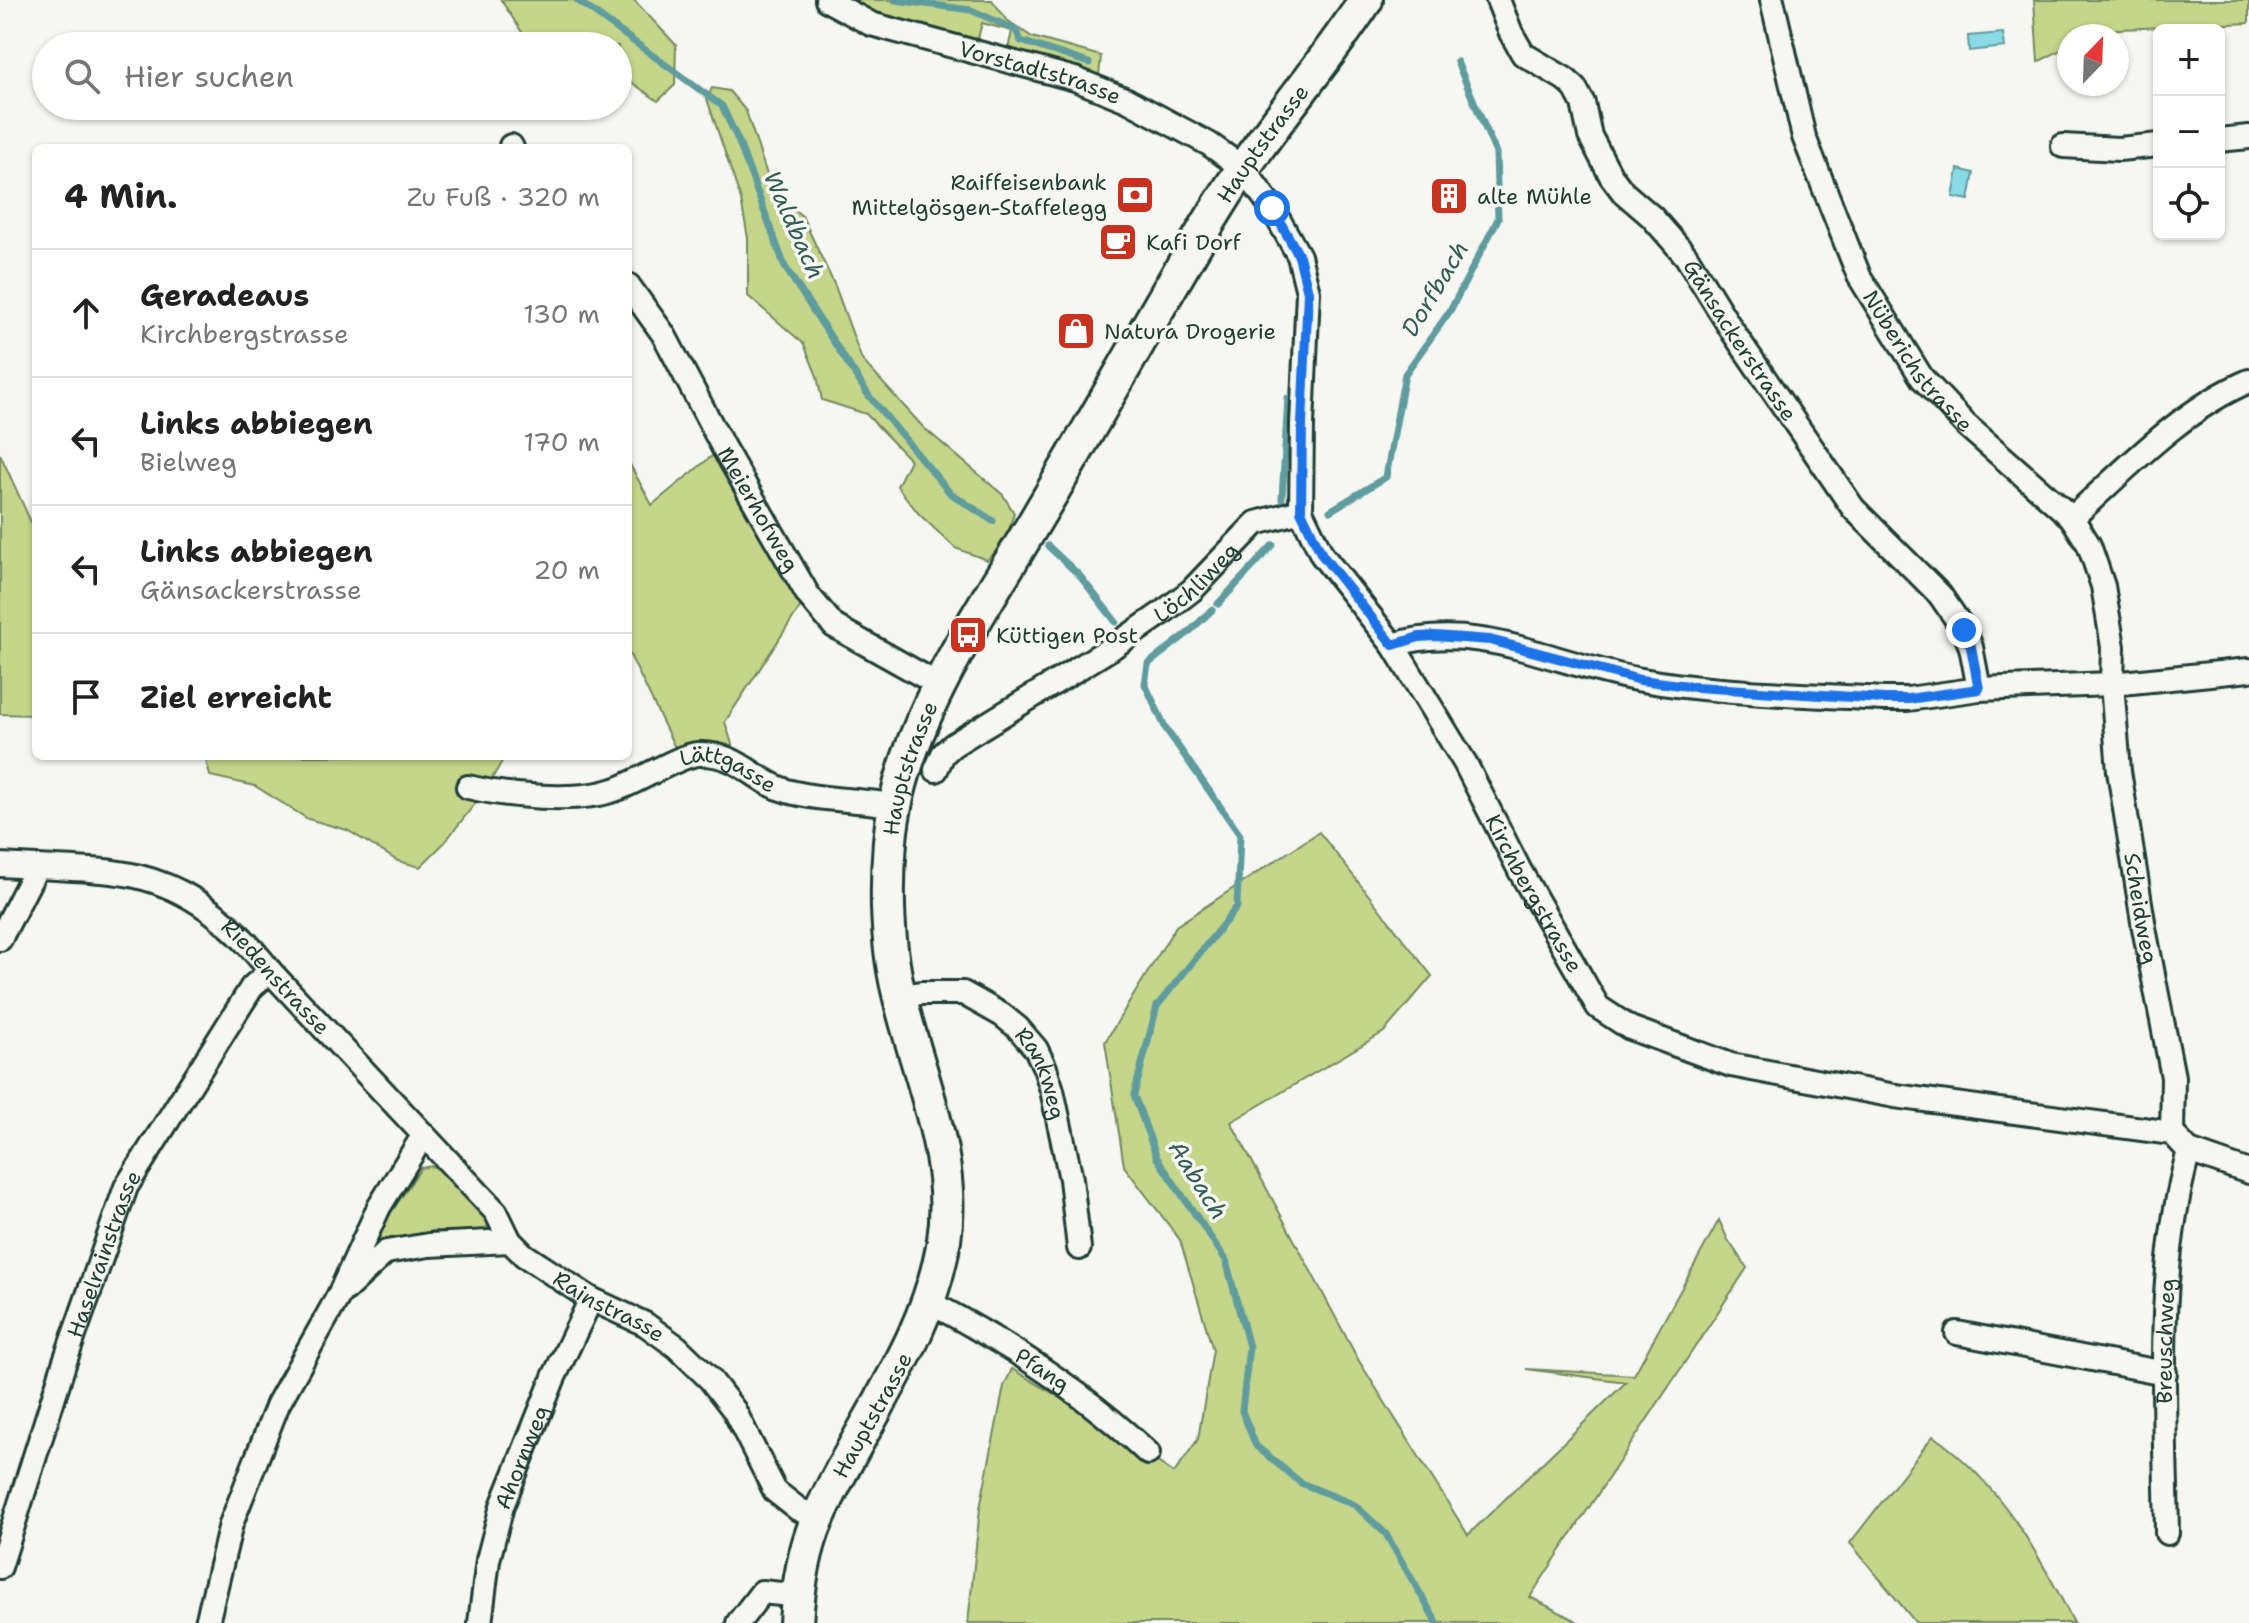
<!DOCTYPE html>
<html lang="de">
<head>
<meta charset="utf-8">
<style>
	body { margin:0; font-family:"Shantell Sans",sans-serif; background:#f2f2f2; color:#222 }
	.controls { position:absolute; right:24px; top:24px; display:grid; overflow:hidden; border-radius:12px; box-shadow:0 2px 6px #0004 }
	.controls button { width:72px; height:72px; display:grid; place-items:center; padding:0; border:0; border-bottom:2px solid #e0e0e0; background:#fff; color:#222; font:40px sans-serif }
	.compass { position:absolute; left:2057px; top:24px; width:72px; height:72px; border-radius:50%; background:#fff; box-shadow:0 2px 6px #0004; rotate:23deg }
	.stop { position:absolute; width:24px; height:24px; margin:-18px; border:6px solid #1a73e8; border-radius:50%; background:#fff }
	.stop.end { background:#1a73e8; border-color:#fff; box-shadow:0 2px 8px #0008 }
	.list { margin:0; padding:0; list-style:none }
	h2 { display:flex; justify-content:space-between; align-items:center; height:104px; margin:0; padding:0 32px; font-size:34px }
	h2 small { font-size:26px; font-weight:400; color:#767676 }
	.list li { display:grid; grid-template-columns:52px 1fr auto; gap:24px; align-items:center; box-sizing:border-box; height:128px; padding:0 32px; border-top:2px solid #e0e0e0 }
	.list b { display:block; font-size:30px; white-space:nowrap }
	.list p { margin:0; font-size:26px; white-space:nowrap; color:#767676 }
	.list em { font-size:26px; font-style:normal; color:#767676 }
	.icon { flex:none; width:44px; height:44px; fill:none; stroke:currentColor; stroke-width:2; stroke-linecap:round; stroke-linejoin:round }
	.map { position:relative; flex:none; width:2249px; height:1623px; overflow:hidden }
	.search { position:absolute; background:#fff; box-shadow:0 2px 6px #0004; left:32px; top:32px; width:600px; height:88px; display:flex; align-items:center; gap:20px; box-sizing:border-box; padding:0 28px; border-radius:44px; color:#767676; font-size:30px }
	.panel { position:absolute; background:#fff; box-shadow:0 2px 6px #0004; left:32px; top:144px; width:600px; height:616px; border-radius:12px }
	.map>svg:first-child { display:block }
	.green { fill:#c5d58a; stroke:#72895f; stroke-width:2 }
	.water { fill:#8adbe5; stroke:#5f9c9e; stroke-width:2 }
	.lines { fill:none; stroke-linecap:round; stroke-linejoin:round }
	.stream { stroke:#5f9c9e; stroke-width:7 }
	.street-casing { stroke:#1f3d34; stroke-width:28 }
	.secondary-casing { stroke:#1f3d34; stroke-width:38 }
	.street { stroke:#f6f6f2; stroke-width:22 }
	.secondary { stroke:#f6f6f2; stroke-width:32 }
	.route { stroke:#1a73e8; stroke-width:10 }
	.labels { text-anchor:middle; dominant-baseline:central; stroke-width:7; stroke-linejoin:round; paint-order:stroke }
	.street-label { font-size:22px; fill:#1f3d34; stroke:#f6f6f2 }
	.poi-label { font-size:22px; fill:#1f3d34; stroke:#f6f6f2; text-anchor:start }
	.water-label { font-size:24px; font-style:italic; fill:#345d57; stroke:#f6f6f2 }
</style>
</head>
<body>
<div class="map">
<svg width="2249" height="1623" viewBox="0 0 2249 1623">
	<rect width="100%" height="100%" fill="#f6f6f2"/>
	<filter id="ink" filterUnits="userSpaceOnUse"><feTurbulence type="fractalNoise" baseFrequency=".0125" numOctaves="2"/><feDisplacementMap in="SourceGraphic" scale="16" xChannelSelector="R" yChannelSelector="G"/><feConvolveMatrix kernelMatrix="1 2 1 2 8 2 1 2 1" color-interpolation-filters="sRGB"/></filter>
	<g filter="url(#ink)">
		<!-- green -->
		<g class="green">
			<path d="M501,0H634L676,45L675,85L658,101L618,73V46H531Z"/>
			<path d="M852,0H992L1007,20L1032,37L1101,56L1099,76L1008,49L1012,31L982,23L977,42L859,7Z"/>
			<path d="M2034,0H2249V23L2100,30L2089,36H2069V46L2038,62Z"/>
			<path d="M712,88L729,91L746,111L773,193L802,216L835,286L862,360L923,427L1003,495L1014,513L1005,543L987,560L955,548L919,514L897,486L910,460L866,414L822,400L817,376L804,344L748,296V238L741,200L707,99Z"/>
			<path d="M723,447L808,595L725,722L738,763L681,760L628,651V461L652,505Z"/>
			<path d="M0,454L36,533V715L0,714Z"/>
			<path d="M205,756H505L485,791L444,843L420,867L398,861L347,830L308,819L255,786L210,776Z"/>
			<path d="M1319,832L1432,976L1384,1032L1231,1122L1359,1361L1468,1535L1626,1382L1526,1369L1634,1375L1719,1220L1728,1240L1747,1268L1530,1597L1580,1623H968L980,1508L1004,1386L1012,1369L1084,1412L1174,1473L1198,1439L1213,1350L1180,1240L1124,1166L1105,1042L1176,926Z"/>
			<path d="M432,1166L446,1174L486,1216L489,1225L481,1232L433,1231L381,1242L376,1235L421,1168Z"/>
			<path d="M1933,1436C1999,1482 2038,1552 2074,1623H1916L1850,1543Z"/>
		</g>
		<!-- water -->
		<g class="water">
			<path d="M2003,33L2005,47L1969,51L1968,36Z"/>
			<path d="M1958,169L1974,173L1969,200L1953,197Z"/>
		</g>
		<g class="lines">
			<!-- stream -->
			<g class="stream">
				<path d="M577,0L722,106L738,140L785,267L869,396L950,493L993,521"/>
				<path d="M895,0L971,10L1016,30L1021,41L1089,63"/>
				<path d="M1282,499L1288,398"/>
				<path d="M1330,511L1386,477L1405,374L1450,311L1498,219L1496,153L1457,62"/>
				<path d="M1048,546L1079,575L1116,622"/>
				<path d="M1218,604L1273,545"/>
				<path d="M1212,610L1188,633L1148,664L1145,684L1166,729L1240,835L1237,907L1157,1006L1134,1095L1157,1158L1226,1260L1249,1347L1242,1411L1256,1446L1301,1483L1355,1505L1386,1534L1437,1623"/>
			</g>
			<!-- street casing -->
			<g class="street-casing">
				<g id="street">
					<path id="s1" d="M827,0L871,24L1075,79L1127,100L1209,144L1243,168L1272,208L1299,256L1308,292L1302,424L1301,511L1322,555L1393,645L1465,763L1520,871L1598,1007L1630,1028L1731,1065L1895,1096L2172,1133L2189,1151L2249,1172"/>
					<path id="s2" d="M1498,0L1511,33L1523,54L1565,79L1575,88L1583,103L1590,136L1611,176L1623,192L1652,217L1686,256L1733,332L1853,508L1940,595L1964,630L1971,647L1979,689"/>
					<path id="s3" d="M1772,0L1804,137L1859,276L1922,378L1966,425L2072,518L2089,545L2103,586L2113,647L2112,684L2119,771L2144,928L2173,1077L2172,1133"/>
					<path d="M2219,140L2249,137"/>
					<path d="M511,146L512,148"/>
					<path d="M2063,146L2119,149L2159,145"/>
					<path id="s4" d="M628,285L664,335L723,447L808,595L834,626L941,686"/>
					<path d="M2072,518C2126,469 2181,410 2249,381"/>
					<path d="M1393,645C1479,619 1557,666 1642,680C1721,694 1804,694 1884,699H1908L1979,689L2112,684L2249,670"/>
					<path id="s5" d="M936,770L943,754L953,745L1113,647L1162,613L1192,590L1256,523L1301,511"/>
					<path id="s6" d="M468,787C506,796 576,803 614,790C637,783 676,756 698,754C739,752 754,782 787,791C822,801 860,799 896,806"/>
					<path d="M0,865L37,867"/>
					<path id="s7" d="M0,939L37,867C69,869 105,869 136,876C192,889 236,926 270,971L496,1212L510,1241L524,1255L591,1299L645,1324L677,1347L710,1379L734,1410L775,1491L798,1509L818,1518"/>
					<path id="s8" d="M899,997L921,993H963L1002,1015L1018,1028L1036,1049L1045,1068L1052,1090L1071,1179L1079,1248"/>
					<path d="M346,1289L386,1252L429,1245L510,1241"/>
					<path id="s9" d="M927,1302C950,1312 971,1325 993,1338C1049,1371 1100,1408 1148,1453"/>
					<path d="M1957,1333L2165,1373"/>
					<path id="s10" d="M2167,1533C2165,1406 2154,1275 2189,1151"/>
					<path id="s11" d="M0,1567L64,1364L126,1187L252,987L270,971"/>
					<path d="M207,1623L231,1524L278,1404L339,1295L379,1207L423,1136"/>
					<path id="s12" d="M480,1623L488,1560L502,1506L554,1377L591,1299"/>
					<path d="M738,1623L762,1592L799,1596"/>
				</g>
			</g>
			<!-- secondary casing -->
			<g class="secondary-casing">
				<g id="secondary">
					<path id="s13" d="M796,1623C798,1588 804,1550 818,1518C859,1425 928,1343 944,1240C957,1157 917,1072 899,994C887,946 886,891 890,841C900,725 980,615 1038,516C1081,444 1122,371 1164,298C1190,254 1215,209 1244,167C1283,111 1328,58 1366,0"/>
				</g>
			</g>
			<!-- street -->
			<use href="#street" class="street"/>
			<!-- secondary -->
			<use href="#secondary" class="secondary"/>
		</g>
	</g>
	<g class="lines" filter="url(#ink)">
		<!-- route -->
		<path class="route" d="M1272,208L1299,256L1308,292L1302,424L1301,511L1322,555L1393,645L1419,637L1435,636L1490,640L1640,680L1697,687L1884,699H1908L1979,689L1971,647L1964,630"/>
	</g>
	<!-- icons -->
	<defs>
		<g id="bank-square" transform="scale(2)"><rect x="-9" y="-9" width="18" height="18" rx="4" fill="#c8321e" stroke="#f6f6f2"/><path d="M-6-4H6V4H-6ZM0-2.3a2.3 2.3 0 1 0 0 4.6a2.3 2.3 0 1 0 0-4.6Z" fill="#fff"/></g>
		<g id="building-square" transform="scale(2)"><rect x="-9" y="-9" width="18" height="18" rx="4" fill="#c8321e" stroke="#f6f6f2"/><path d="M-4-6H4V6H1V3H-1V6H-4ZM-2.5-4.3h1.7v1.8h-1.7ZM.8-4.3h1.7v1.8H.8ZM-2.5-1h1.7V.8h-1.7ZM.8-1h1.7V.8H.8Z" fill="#fff"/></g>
		<g id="cafe-square" transform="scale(2)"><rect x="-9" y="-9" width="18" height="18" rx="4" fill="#c8321e" stroke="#f6f6f2"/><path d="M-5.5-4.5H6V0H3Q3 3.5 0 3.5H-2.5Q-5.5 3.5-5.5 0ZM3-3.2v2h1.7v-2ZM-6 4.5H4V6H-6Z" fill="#fff"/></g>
		<g id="shop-square" transform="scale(2)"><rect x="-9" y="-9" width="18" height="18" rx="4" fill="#c8321e" stroke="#f6f6f2"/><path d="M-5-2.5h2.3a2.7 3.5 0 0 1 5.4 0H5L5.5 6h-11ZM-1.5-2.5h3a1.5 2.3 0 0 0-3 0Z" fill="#fff"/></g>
		<g id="bus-square" transform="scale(2)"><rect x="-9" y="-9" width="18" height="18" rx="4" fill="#c8321e" stroke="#f6f6f2"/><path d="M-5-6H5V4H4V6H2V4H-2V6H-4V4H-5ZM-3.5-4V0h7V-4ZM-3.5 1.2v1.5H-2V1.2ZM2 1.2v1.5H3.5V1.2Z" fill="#fff"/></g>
	</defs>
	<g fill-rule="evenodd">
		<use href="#bank-square" x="1135" y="195"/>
		<use href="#building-square" x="1449" y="196"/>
		<use href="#cafe-square" x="1118" y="242"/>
		<use href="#shop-square" x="1076" y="331"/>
		<use href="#bus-square" x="968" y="635"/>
	</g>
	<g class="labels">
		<!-- street labels -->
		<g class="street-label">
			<text stroke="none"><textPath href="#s1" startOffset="226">Vorstadtstrasse</textPath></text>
			<text stroke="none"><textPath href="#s13" startOffset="1616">Hauptstrasse</textPath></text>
			<text stroke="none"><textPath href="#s2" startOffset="428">Gänsackerstrasse</textPath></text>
			<text stroke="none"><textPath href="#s3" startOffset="394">Nüberichstrasse</textPath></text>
			<text stroke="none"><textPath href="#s4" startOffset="260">Meierhofweg</textPath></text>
			<text stroke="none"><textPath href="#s5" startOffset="324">Löchliweg</textPath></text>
			<text stroke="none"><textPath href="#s13" startOffset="896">Hauptstrasse</textPath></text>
			<text stroke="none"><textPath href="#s6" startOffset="272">Lättgasse</textPath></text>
			<text stroke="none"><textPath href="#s1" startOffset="1262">Kirchbergstrasse</textPath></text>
			<text stroke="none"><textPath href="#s3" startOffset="1016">Scheidweg</textPath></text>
			<text stroke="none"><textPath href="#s7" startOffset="356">Riedenstrasse</textPath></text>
			<text stroke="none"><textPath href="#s8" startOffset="182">Rankweg</textPath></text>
			<text stroke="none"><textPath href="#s11" startOffset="330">Haselrainstrasse</textPath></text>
			<text stroke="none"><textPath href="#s7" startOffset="830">Rainstrasse</textPath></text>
			<text stroke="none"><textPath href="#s10" startOffset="192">Breuschweg</textPath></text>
			<text stroke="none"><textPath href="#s9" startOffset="134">Pfang</textPath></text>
			<text stroke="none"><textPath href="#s13" startOffset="224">Hauptstrasse</textPath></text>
			<text stroke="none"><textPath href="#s12" startOffset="172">Ahornweg</textPath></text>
		</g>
		<!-- poi labels -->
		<g class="poi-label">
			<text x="1107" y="182" text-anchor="end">Raiffeisenbank<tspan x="1107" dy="25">Mittelgösgen-Staffelegg</tspan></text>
			<text x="1477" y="196">alte Mühle</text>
			<text x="1146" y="242">Kafi Dorf</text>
			<text x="1104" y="331">Natura Drogerie</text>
			<text x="996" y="635">Küttigen Post</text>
		</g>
		<!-- water labels -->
		<g class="water-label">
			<text transform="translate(794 225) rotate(66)">Waldbach</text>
			<text transform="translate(1435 289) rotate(-59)">Dorfbach</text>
			<text transform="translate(1198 1180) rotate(58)">Aabach</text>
		</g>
	</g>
</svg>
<div class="controls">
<button>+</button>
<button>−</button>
<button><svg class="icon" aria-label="locate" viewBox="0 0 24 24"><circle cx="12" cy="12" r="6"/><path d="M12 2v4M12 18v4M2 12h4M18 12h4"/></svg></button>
</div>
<svg class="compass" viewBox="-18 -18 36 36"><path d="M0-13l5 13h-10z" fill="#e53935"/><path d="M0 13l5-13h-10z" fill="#767676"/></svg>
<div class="stop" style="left:1272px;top:208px"></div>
<div class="stop end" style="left:1964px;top:630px"></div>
<div class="search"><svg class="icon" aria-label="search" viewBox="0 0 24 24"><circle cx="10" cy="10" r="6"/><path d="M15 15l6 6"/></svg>Hier suchen</div>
<section class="panel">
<h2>4 Min.<small>Zu Fuß · 320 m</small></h2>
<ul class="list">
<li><svg class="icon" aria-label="ahead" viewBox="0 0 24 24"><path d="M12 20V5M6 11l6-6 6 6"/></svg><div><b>Geradeaus</b><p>Kirchbergstrasse</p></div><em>130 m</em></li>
<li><svg class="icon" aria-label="left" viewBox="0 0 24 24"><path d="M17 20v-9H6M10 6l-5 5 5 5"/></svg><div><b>Links abbiegen</b><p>Bielweg</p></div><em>170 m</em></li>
<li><svg class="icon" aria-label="left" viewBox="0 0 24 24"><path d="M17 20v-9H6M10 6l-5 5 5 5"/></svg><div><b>Links abbiegen</b><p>Gänsackerstrasse</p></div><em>20 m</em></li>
<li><svg class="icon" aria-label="arrive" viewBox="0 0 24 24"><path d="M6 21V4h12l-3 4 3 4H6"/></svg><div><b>Ziel erreicht</b></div></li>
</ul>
</section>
</div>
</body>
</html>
